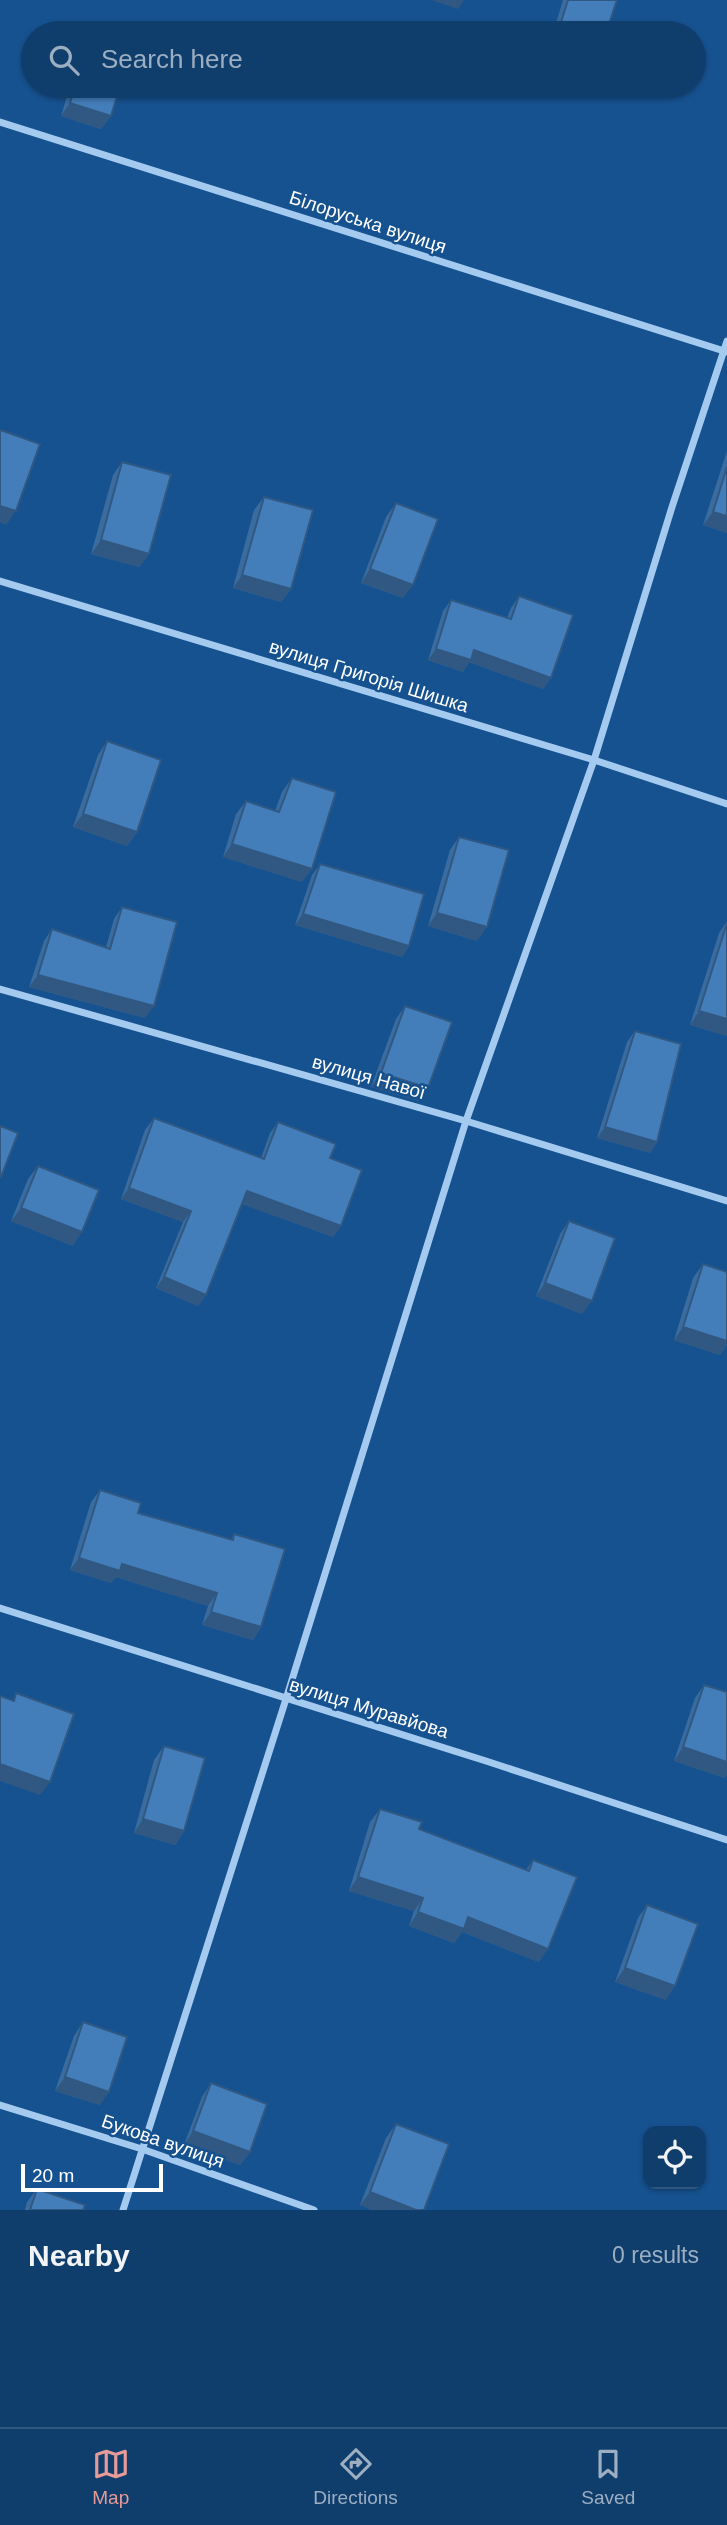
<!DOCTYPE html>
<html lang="en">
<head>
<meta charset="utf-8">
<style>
	body { margin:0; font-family:Arial,sans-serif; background:#1e4974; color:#f1f3f6 }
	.controls { position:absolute; right:21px; bottom:21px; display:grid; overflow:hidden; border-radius:14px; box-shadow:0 2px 5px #0004 }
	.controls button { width:63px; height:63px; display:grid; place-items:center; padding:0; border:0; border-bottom:2px solid #30577f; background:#103e6c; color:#f1f3f6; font:35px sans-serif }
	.scale { position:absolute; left:21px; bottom:18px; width:142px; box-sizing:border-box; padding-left:7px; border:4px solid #fff; border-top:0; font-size:19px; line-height:24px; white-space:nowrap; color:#fff; -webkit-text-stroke:5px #165290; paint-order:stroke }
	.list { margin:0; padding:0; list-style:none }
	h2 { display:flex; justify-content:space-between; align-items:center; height:91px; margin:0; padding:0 28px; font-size:30px }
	h2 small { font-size:23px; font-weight:400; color:#9caec2 }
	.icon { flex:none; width:38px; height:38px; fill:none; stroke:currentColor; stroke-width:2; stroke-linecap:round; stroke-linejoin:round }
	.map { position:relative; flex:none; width:727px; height:2210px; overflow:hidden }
	.search { position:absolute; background:#103e6c; box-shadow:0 2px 5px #0004; left:21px; right:21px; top:21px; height:77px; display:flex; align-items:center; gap:18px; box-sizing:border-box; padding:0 24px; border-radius:38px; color:#9caec2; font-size:26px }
	.sheet { height:217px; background:#103e6c }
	nav { display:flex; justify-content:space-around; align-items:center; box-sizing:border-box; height:98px; border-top:2px solid #30577f; background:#103e6c; font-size:19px; color:#9caec2 }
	nav a { display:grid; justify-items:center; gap:4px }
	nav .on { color:#e69b98 }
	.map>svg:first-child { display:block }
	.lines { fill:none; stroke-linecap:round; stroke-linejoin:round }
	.street { stroke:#a4caf0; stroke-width:7 }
	.wall { fill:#3a6ca0 }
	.shaded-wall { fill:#305882 }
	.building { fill:#447eba; stroke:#305882; stroke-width:2 }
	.labels { text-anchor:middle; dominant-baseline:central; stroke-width:5; stroke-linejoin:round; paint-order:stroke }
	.street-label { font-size:19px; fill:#fff; stroke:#165290 }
</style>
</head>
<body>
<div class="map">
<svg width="727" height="2210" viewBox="0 0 727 2210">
	<rect width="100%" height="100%" fill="#165290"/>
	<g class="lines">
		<!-- street -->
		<g class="street">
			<path d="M0,122L727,352"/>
			<path d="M0,581L594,760L727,804"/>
			<path d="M0,989L466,1121L727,1201"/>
			<path d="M0,1608L486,1761L727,1840"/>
			<path d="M0,2105L142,2149L314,2210"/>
			<path d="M123,2210L286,1699L466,1121L594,760L672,507L727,341"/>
		</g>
	</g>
	<!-- wall -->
	<g class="wall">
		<path d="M563,0H617L606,33H553Z"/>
		<path d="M70,86H120L111,116L101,129L61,116Z"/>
		<path d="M727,451V533L703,525Z"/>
		<path d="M122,462L149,554L139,567L91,554L113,475Z"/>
		<path d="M264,497L291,589L281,602L233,588L254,510Z"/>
		<path d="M396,503L403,598L361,583L386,517Z"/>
		<path d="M519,596L551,678L543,689L469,662L463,672L428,660L443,611L451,600L507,618L511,608Z"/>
		<path d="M107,741L137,832L127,846L73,827L98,755Z"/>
		<path d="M292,778L302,882L223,857L236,814L246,801L275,811L282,792Z"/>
		<path d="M459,837L477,941L428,926L450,850Z"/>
		<path d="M320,864L409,946L402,957L295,925L312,875Z"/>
		<path d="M122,907L145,1018L29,987L44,941L52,929L106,947L114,919Z"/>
		<path d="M727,921V1036L690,1025L719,933Z"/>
		<path d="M405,1006L419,1101L371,1087L396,1019Z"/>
		<path d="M635,1031L657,1142L650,1153L597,1138L627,1042Z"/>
		<path d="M154,1118L261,1158L270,1133L278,1122L330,1158L341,1226L333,1237L242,1204L206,1295L198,1306L156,1288L183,1222L121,1199L145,1130Z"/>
		<path d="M38,1166L73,1246L11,1221L28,1179Z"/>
		<path d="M569,1221L582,1314L536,1296L560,1234Z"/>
		<path d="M703,1264L727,1272V1344L720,1355L674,1340L693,1278Z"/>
		<path d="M100,1490L138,1513L231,1540L234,1534L261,1627L253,1640L202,1625L208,1606L116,1577L111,1583L70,1570L91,1502Z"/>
		<path d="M704,1685L725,1778L674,1761L695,1698Z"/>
		<path d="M164,1746L184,1831L175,1845L134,1833L154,1760Z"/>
		<path d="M380,1809L419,1829L526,1870L533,1860L539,1962L462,1932L454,1943L409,1926L414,1911L349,1891L370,1822Z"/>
		<path d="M647,1905L666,2000L615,1982L638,1918Z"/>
		<path d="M83,2022L100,2105L55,2091L74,2036Z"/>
		<path d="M211,2083L250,2152L240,2165L184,2145L202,2097Z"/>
		<path d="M396,2124L424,2210H372L360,2205L386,2138Z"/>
		<path d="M37,2189L83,2210H25L27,2202Z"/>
	</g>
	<!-- shaded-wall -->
	<g class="shaded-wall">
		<path d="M431,0H464L458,9Z"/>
		<path d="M561,22L597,33H554Z"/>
		<path d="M70,103L111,116L101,129L61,116Z"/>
		<path d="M0,506L16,511L6,525L0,522Z"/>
		<path d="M713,512L727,516V533L703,525Z"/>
		<path d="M101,540L149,554L139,567L91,554Z"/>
		<path d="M370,569L413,585L403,598L361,583Z"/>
		<path d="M242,575L291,589L281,602L233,588Z"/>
		<path d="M436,649L474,650L551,678L543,689L469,662L463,672L428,660Z"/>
		<path d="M83,814L137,832L127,846L73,827Z"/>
		<path d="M232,844L312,869L302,882L223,857Z"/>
		<path d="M437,913L487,927L477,941L428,926Z"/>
		<path d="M303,914L409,946L402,957L295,925Z"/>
		<path d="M38,975L154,1006L145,1018L29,987Z"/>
		<path d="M699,1011L727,1019V1036L690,1025Z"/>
		<path d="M381,1073L428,1088L419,1101L371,1087Z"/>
		<path d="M605,1127L657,1142L650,1153L597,1138Z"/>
		<path d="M129,1188L191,1211L183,1222L121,1199Z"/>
		<path d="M247,1191L341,1226L333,1237L239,1203Z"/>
		<path d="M21,1208L82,1232L73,1246L11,1221Z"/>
		<path d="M164,1277L206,1295L198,1306L156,1288Z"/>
		<path d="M545,1283L592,1301L582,1314L536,1296Z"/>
		<path d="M683,1327L727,1341V1344L720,1355L674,1340Z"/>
		<path d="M79,1558L122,1564L217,1593L208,1606L116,1577L111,1583L70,1570Z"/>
		<path d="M211,1612L261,1627L253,1640L202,1625Z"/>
		<path d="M683,1747L727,1762V1775L725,1778L674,1761Z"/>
		<path d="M0,1764L50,1782L40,1795L0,1781Z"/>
		<path d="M143,1819L184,1831L175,1845L134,1833Z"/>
		<path d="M358,1877L423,1898L414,1911L349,1891Z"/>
		<path d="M418,1912L468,1917L548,1949L539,1962L462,1932L454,1943L409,1926Z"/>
		<path d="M625,1968L675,1986L666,2000L615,1982Z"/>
		<path d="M65,2077L109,2092L100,2105L55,2091Z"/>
		<path d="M193,2131L250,2152L240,2165L184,2145Z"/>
		<path d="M370,2192L416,2210H372L360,2205Z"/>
	</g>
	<!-- building -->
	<g class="building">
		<path d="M568,0H617L606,33H597L561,22Z"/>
		<path d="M75,86H120L111,116L70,103Z"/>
		<path d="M0,430L40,444L16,511L0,506Z"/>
		<path d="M122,462L171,475L149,554L101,540Z"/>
		<path d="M727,467V516L713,512Z"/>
		<path d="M264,497L313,510L291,589L242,575Z"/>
		<path d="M396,503L438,519L413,585L370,569Z"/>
		<path d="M519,596L573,615L551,678L474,650L471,660L436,649L451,600L511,619Z"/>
		<path d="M107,741L161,760L137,832L83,814Z"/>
		<path d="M292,778L336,792L312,869L232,844L246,801L279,812Z"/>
		<path d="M459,837L509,850L487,927L437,913Z"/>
		<path d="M320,864L424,894L409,946L303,914Z"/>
		<path d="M122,907L177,922L154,1006L38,975L52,929L110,949Z"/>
		<path d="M727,923V1019L699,1011Z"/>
		<path d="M405,1006L452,1022L428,1088L381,1073Z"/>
		<path d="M635,1031L681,1044L657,1142L605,1127Z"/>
		<path d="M154,1118L264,1159L278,1122L336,1144L330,1158L362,1170L341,1226L247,1191L206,1295L164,1277L191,1211L129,1188Z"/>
		<path d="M0,1126L18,1133L1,1177L0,1176Z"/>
		<path d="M38,1166L99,1190L82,1232L21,1208Z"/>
		<path d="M569,1221L615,1238L592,1301L545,1283Z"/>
		<path d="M703,1264L727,1272V1341L683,1327Z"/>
		<path d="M100,1490L141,1503L138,1513L233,1540L234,1534L285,1549L261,1627L211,1612L217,1593L122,1564L120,1571L79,1558Z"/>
		<path d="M704,1685L727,1692V1762L683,1747Z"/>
		<path d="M16,1693L74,1714L50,1782L0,1764V1696L14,1701Z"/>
		<path d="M164,1746L205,1758L184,1831L143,1819Z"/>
		<path d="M380,1809L422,1822L419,1829L529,1871L533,1860L577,1877L548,1949L468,1917L464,1929L418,1912L423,1898L358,1877Z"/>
		<path d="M647,1905L698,1924L675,1986L625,1968Z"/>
		<path d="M83,2022L127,2037L109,2092L65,2077Z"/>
		<path d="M211,2083L267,2104L250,2152L193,2131Z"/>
		<path d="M396,2124L449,2144L424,2210H416L370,2192Z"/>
		<path d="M37,2189L85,2205L83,2210H30Z"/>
	</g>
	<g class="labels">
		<!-- street labels -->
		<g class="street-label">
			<text transform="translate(368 222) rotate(18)">Білоруська вулиця</text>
			<text transform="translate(369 676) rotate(17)">вулиця Григорія Шишка</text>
			<text transform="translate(369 1077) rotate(16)">вулиця Навої</text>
			<text transform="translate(369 1708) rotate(17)">вулиця Муравйова</text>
			<text transform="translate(163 2141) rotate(19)">Букова вулиця</text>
		</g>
	</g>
</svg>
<div class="controls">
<button><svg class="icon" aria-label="locate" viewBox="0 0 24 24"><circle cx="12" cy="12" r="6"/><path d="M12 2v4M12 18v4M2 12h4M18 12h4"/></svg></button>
</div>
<div class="scale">20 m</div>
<div class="search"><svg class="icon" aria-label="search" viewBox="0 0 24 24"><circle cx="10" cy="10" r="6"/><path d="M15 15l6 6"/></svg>Search here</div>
</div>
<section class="sheet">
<h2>Nearby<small>0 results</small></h2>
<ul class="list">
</ul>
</section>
<nav>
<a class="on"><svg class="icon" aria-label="map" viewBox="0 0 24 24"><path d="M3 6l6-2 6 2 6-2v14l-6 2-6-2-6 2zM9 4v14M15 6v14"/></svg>Map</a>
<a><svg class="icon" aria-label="directions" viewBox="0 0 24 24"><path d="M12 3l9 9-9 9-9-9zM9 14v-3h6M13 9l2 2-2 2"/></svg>Directions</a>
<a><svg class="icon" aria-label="saved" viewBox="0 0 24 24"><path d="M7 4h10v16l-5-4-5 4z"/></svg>Saved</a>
</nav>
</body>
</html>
